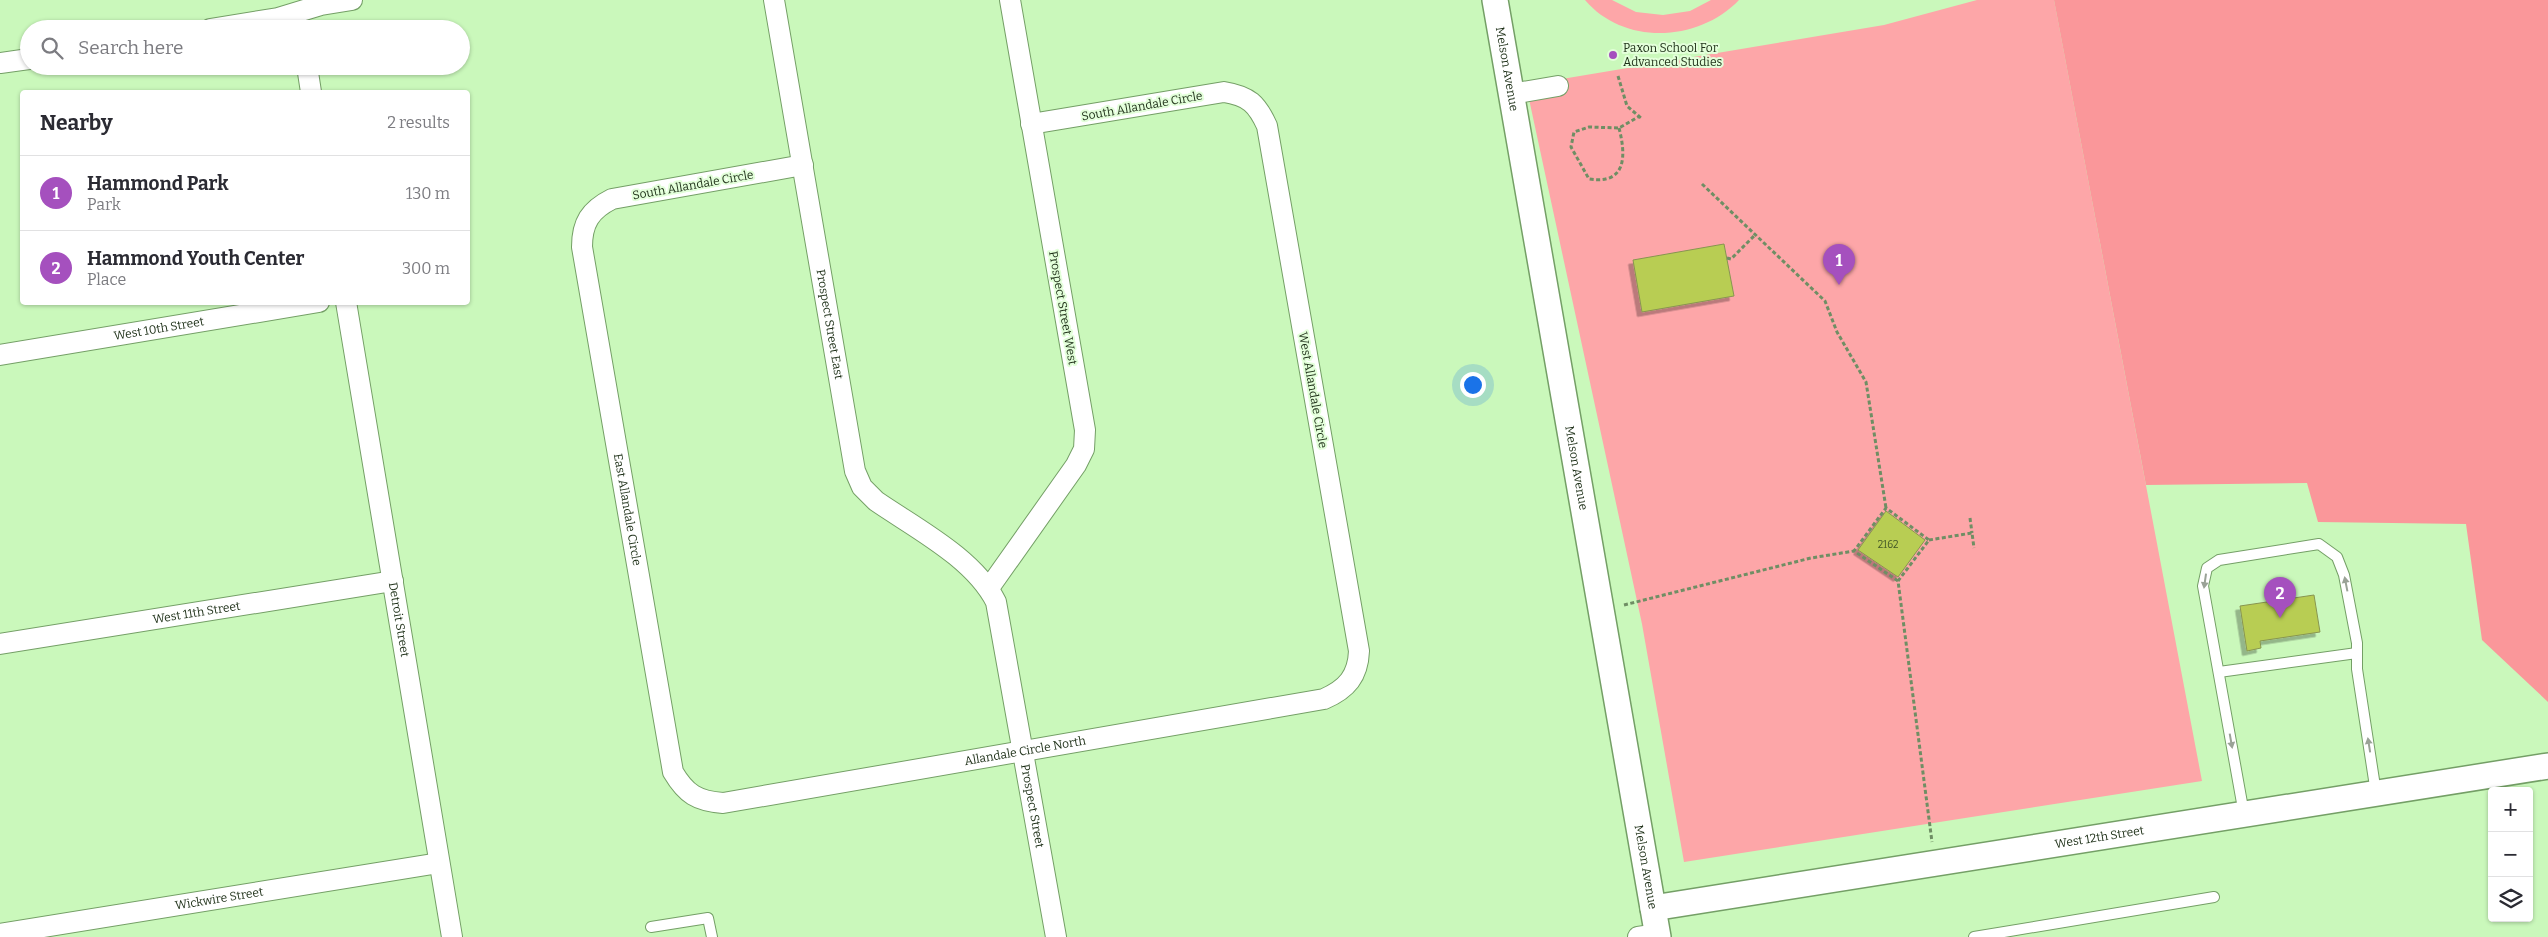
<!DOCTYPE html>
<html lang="en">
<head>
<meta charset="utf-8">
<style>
	body { margin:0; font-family:Bitter,serif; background:#f2f2f3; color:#2b2b33 }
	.controls { position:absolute; right:15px; bottom:15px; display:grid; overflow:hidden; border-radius:5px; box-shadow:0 1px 4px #0004 }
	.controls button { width:45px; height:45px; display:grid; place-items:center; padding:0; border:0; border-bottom:1px solid #e1e1e2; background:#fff; color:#2b2b33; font:25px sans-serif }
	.you { position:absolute; left:1472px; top:384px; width:18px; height:18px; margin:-12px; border:4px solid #fff; border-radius:50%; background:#1a73e8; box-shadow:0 0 0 8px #1a73e833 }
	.badge { display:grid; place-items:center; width:32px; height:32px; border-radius:50%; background:#a550be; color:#fff; font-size:16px; font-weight:700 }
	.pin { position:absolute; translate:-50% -41px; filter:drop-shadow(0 1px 2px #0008) }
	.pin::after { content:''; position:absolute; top:26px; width:18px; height:15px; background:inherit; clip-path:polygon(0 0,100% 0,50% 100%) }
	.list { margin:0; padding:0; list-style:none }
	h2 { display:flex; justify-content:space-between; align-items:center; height:65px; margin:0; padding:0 20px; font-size:21px }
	h2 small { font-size:16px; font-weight:400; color:#7c7c81 }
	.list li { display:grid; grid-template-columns:32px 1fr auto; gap:15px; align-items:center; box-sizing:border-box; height:75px; padding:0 20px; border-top:1px solid #e1e1e2 }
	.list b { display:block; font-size:19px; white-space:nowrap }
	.list p { margin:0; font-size:16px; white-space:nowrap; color:#7c7c81 }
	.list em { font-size:16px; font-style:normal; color:#7c7c81 }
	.icon { flex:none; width:28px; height:28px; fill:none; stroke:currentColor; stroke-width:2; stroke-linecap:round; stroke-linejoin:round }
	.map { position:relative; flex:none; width:2548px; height:937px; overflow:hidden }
	.search { position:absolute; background:#fff; box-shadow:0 1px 4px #0004; left:20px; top:20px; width:450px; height:55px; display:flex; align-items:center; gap:12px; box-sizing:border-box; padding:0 18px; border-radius:28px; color:#7c7c81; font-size:19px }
	.panel { position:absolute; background:#fff; box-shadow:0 1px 4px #0004; left:20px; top:90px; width:450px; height:215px; border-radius:5px }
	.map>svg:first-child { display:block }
	.green { fill:#fda6a8 }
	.forest { fill:#fa979a }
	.building { fill:#b8cd52; stroke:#889551; filter:url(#shadow) }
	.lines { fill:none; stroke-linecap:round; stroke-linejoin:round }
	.service-casing { stroke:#749f66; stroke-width:12 }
	.minor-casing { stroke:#749f66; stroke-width:22 }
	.tertiary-casing { stroke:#749f66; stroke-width:28 }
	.path { stroke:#6f8e64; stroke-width:3; stroke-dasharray:4 2.5; stroke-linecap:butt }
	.service { stroke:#fff; stroke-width:10 }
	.minor { stroke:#fff; stroke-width:20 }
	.tertiary { stroke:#fff; stroke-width:25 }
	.oneway { fill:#9aa297 }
	.poi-dot { fill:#a550be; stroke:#e3ffda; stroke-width:2 }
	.labels { text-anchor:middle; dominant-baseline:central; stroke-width:4; stroke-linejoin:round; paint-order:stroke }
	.number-label { font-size:10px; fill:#445726 }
	.poi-label { font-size:12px; fill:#1e3018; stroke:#e3ffda; text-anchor:start }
	.street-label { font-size:12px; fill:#1e3018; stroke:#e3ffda }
</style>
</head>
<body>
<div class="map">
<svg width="2548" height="937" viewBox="0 0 2548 937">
	<defs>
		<filter id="shadow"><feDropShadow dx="-4.5" dy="4.5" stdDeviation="0" flood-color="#0004"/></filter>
	</defs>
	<rect width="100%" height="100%" fill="#caf8bb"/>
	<!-- green -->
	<g class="green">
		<path d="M1585,0H1612L1636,12L1663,15L1690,11L1711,0H1739C1699,42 1624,46 1585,0Z"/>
		<path d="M1977,0H2054L2202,781L1684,862L1642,624L1526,85L1884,25Z"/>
	</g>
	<!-- forest -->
	<path class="forest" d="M2054,0H2548V702L2482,640L2466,524L2318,522L2307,483L2146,485Z"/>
	<!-- building -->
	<g class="building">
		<path d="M1724,244L1734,296L1642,312L1633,260Z"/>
		<path d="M1886,511L1925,540L1898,577L1858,550Z"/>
		<path d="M2314,595L2320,632L2260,641L2261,648L2247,651L2240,606Z"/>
	</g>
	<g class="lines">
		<!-- service casing -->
		<g class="service-casing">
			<g id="service">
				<path d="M2219,672L2357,653"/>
				<path d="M2244,814L2203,586L2207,568L2219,560L2319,544L2337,557L2344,575L2357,643V669L2376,793"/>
				<path d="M651,927L708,918L712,937"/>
				<path d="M1974,937L2214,897"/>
			</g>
		</g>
		<!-- minor casing -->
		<g class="minor-casing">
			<g id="minor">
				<path id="s1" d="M774,0L855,471L862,487L876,501C915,528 974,558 996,602L1056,937"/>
				<path d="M210,29L278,18L321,5L352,0"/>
				<path d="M0,63L29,59"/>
				<path d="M307,66L311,92"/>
				<path d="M1511,94L1558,86"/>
				<path id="s2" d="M803,165L612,199C590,210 582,223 582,247L673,772C686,794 697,801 723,803L1324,699C1347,689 1358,676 1359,651L1267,126C1257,104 1249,96 1224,92L1031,124"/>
				<path id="s3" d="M346,302L452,937"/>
				<path id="s4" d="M0,355L319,302"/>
				<path d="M989,588L1076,465L1084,449L1085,430L1010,0"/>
				<path id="s5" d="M0,644L393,581"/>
				<path id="s6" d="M0,934L439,863"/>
				<path d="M1638,937L1658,934"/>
			</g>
		</g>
		<!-- tertiary casing -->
		<g class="tertiary-casing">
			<g id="tertiary">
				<path id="s7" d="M1495,0L1658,937"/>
				<path id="s8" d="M1653,908L2548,766"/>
			</g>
		</g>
		<!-- path -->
		<g class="path">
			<path d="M1618,76L1627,106L1641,118"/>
			<path d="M1619,128C1626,155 1627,185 1589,179L1571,147L1574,132L1589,127L1619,128L1640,116"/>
			<path d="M1702,184L1825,301L1837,332L1866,382L1886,508"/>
			<path d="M1727,258L1731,259L1756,234"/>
			<path d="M1970,518L1972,533"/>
			<path d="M1929,540L1972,533L1974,548"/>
			<path d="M1898,581L1854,551L1886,508L1929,540L1898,581L1932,842"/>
			<path d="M1624,605L1811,558L1854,551"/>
		</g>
		<!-- service -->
		<use href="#service" class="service"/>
		<!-- minor -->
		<use href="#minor" class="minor"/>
		<!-- tertiary -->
		<use href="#tertiary" class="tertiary"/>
	</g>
	<!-- one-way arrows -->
	<defs><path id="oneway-solid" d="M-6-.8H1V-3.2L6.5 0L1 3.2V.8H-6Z" transform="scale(1.25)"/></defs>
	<g class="oneway">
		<use href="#oneway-solid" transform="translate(2205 581) rotate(98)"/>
		<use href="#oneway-solid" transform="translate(2346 584) rotate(-101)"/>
		<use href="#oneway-solid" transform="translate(2231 741) rotate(80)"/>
		<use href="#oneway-solid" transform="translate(2369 745) rotate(-99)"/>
	</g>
	<!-- markers -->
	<circle class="poi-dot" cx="1613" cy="55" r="5"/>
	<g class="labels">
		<!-- number labels -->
		<g class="number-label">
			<text x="1888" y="545">2162</text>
		</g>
		<!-- poi labels -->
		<g class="poi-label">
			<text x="1623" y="48">Paxon School For<tspan x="1623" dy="14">Advanced Studies</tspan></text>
		</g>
		<!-- street labels -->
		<g class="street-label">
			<text stroke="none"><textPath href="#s7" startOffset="70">Melson Avenue</textPath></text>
			<text transform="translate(1142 106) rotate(-10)">South Allandale Circle</text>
			<text transform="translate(693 185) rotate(-10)">South Allandale Circle</text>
			<text transform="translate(1063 308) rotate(80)">Prospect Street West</text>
			<text stroke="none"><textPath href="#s1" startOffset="329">Prospect Street East</textPath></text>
			<text stroke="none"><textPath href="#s4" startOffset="161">West 10th Street</textPath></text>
			<text transform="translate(1313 390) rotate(80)">West Allandale Circle</text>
			<text stroke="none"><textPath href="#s7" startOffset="475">Melson Avenue</textPath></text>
			<text stroke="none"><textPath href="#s2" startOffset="521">East Allandale Circle</textPath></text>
			<text stroke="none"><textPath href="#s5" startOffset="199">West 11th Street</textPath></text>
			<text stroke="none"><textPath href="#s3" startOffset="322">Detroit Street</textPath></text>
			<text stroke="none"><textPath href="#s2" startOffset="1156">Allandale Circle North</textPath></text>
			<text stroke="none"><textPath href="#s1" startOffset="881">Prospect Street</textPath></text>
			<text stroke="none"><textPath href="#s8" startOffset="452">West 12th Street</textPath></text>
			<text stroke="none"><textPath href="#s7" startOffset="880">Melson Avenue</textPath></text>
			<text stroke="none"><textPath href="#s6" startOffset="222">Wickwire Street</textPath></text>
		</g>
	</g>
</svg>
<div class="controls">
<button>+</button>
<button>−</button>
<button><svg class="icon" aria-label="layers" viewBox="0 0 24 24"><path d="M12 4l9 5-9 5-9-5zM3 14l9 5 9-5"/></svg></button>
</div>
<div class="you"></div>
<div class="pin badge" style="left:1839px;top:285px">1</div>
<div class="pin badge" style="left:2280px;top:618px">2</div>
<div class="search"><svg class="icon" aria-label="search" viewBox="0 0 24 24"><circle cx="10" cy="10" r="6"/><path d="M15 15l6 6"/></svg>Search here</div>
<section class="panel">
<h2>Nearby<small>2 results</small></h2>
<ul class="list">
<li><span class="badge">1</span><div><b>Hammond Park</b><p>Park</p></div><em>130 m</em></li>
<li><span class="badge">2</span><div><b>Hammond Youth Center</b><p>Place</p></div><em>300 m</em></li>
</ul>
</section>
</div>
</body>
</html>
